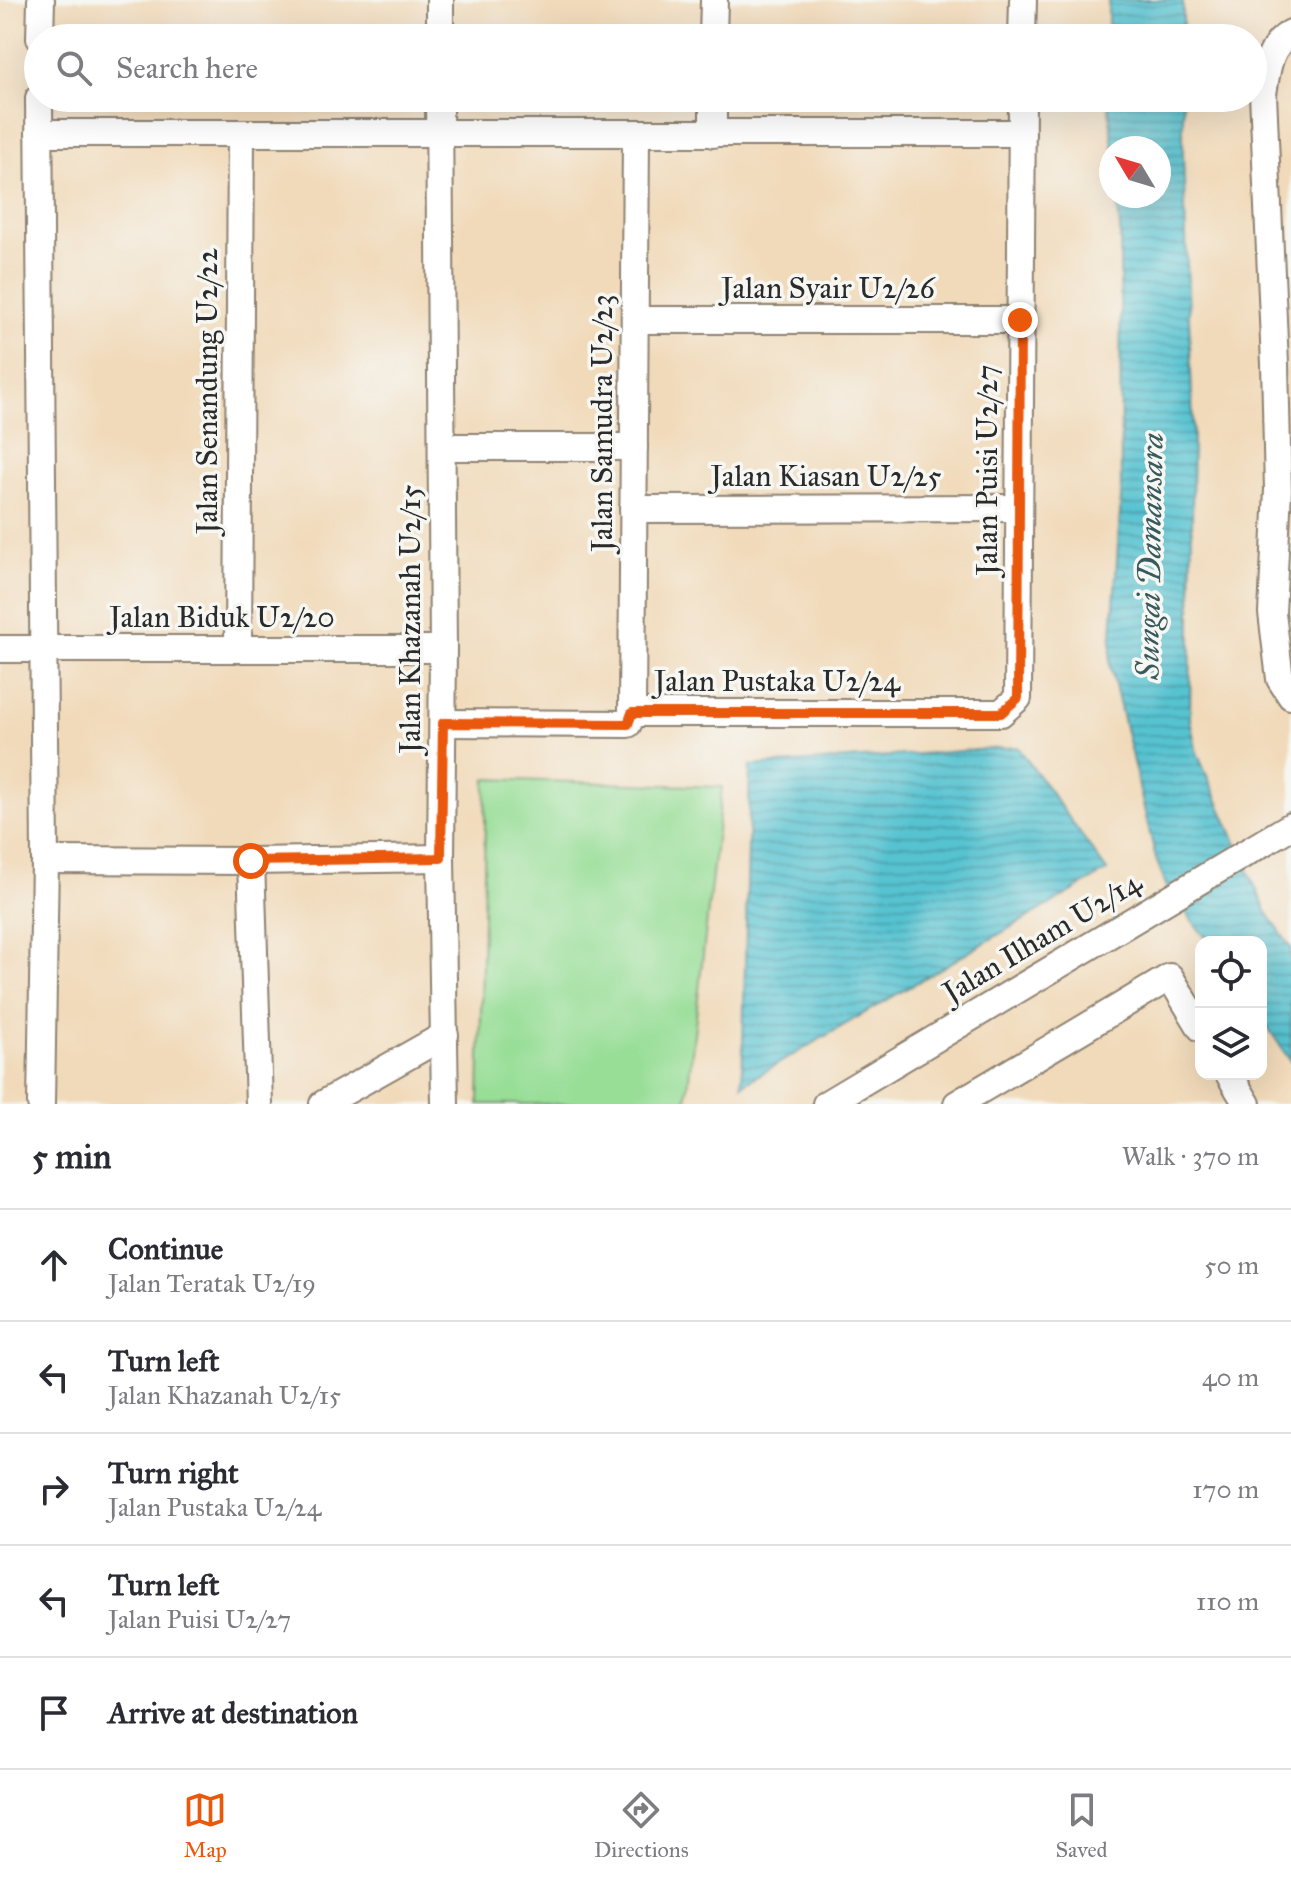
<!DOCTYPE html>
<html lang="en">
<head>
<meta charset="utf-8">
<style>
	body { margin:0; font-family:"IM FELL Great Primer",serif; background:#f7f7f7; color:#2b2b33 }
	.controls { position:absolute; right:24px; bottom:24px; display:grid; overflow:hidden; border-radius:16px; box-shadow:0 8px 32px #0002 }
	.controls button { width:72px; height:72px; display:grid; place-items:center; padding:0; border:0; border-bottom:2px solid #e1e1e2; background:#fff; color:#2b2b33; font:40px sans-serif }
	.compass { position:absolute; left:1099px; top:136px; width:72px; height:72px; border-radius:50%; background:#fff; box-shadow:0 8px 32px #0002; rotate:308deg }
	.stop { position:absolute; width:24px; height:24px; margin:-18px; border:6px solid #ea580c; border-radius:50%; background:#fff }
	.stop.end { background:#ea580c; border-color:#fff; box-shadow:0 2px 8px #0008 }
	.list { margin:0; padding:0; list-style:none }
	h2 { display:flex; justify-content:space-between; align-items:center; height:104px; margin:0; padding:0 32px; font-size:34px }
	h2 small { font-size:26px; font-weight:400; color:#7c7c81 }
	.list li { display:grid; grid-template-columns:52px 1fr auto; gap:24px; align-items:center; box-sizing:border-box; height:112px; padding:0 32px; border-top:2px solid #e1e1e2 }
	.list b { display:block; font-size:30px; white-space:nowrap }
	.list p { margin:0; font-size:26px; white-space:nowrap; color:#7c7c81 }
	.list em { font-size:26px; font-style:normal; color:#7c7c81 }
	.icon { flex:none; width:44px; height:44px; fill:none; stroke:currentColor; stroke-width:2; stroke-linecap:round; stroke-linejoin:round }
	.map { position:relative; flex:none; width:1291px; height:1104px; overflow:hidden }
	.search { position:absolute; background:#fff; box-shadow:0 8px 32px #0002; left:24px; right:24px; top:24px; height:88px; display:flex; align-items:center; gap:20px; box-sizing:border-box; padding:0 28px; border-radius:44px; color:#7c7c81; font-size:30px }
	.sheet { height:664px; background:#fff }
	nav { display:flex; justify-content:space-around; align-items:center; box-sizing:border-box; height:112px; border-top:2px solid #e1e1e2; background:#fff; font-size:22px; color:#7c7c81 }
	nav a { display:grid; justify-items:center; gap:4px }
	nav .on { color:#ea580c }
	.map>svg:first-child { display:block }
	.green { fill:#98de97; stroke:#628461; stroke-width:2 }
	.water { fill:url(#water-rules); stroke:#41777e; stroke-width:2 }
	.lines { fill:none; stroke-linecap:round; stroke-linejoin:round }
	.minor-casing { stroke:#8e8272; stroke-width:30 }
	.minor { stroke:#fff; stroke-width:26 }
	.route { stroke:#ea580c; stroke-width:10 }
	.labels { text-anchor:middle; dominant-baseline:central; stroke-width:7; stroke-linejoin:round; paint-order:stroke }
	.street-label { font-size:30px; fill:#2b2b2b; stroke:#f6f6f2 }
	.water-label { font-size:32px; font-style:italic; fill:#38595d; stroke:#f6f6f2 }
</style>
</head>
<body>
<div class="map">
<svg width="1291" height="1104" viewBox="0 0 1291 1104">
	<defs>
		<pattern id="water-rules" width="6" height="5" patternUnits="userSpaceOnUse" patternTransform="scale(2)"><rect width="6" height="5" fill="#57c3d1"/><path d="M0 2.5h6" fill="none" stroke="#489faa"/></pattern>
	</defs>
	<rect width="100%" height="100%" fill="#f6f6f2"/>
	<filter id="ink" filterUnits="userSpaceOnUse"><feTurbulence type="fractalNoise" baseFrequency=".0125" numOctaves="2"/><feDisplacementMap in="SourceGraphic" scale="16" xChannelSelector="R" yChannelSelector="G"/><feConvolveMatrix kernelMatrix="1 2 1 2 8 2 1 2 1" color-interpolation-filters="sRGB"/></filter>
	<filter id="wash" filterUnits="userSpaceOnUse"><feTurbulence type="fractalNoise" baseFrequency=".006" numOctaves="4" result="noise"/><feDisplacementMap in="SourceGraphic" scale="32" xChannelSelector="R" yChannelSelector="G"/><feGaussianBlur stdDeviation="1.8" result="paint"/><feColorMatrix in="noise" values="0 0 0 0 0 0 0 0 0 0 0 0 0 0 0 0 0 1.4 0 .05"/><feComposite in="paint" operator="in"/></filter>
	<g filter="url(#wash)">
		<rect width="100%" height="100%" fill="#f1daba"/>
		<!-- green -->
		<path class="green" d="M486,779L722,787L686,1104H479Z"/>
		<!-- water -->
		<g class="water">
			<rect x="1108" y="0" width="75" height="38"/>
			<path d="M1108,98H1183V156L1193,424L1190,720L1197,753L1266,911L1291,948V1062L1261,1017V942H1209L1168,890L1156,859L1110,664L1121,499L1120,229L1117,196H1159V148H1113Z"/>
			<path d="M1018,747L1107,871L742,1085L750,766Z"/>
		</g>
	</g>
	<g filter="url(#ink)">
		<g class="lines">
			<!-- minor casing -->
			<g class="minor-casing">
				<g id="minor">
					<path d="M1291,33C1268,46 1267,70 1263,94L1275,364L1278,490L1272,613L1280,679L1291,696"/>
					<path d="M40,38L41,0"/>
					<path d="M440,38V0"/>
					<path d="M713,38L714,0"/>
					<path d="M1022,38L1023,0"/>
					<path d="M39,98L45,860L41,1104"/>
					<path d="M439,98L443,649L441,858L445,1104"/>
					<path d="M39,133H1022"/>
					<path d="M713,134V98"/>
					<path d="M635,320H1020"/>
					<path d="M443,447H634"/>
					<path d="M633,509L1019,508"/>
					<path d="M0,649H443"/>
					<path d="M238,649L241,133"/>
					<path d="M632,713H1001L1018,698L1022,98"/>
					<path d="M443,723L628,724L632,713L636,134"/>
					<path d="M45,860L251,861L441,858"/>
					<path d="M251,861L259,1104"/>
					<path d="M1229,1074L1247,1104"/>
					<path d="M323,1104L445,1035"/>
					<path d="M826,1104L1291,826"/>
					<path d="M957,1104L1170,977L1201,1028"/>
				</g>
			</g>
			<!-- minor -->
			<use href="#minor" class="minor"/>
		</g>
	</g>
	<g class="lines" filter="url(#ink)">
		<!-- route -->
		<path class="route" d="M251,861L441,858L443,723L628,724L632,713H1001L1018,698L1020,320"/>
	</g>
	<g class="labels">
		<!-- street labels -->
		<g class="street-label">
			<text x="828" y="288">Jalan Syair U2/26</text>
			<text transform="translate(207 391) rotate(-90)">Jalan Senandung U2/22</text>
			<text transform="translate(602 423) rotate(-90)">Jalan Samudra U2/23</text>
			<text transform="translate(987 470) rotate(-90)">Jalan Puisi U2/27</text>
			<text x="826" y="476">Jalan Kiasan U2/25</text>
			<text x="222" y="617">Jalan Biduk U2/20</text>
			<text transform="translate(410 619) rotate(-90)">Jalan Khazanah U2/15</text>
			<text x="777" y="681">Jalan Pustaka U2/24</text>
			<text transform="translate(1042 937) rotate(-31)">Jalan Ilham U2/14</text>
		</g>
		<!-- water labels -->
		<g class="water-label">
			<text transform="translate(1150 556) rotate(-89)">Sungai Damansara</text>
		</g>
	</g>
</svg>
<div class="controls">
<button><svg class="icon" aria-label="locate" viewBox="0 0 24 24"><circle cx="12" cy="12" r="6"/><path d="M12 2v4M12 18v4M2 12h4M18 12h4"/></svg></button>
<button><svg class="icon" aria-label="layers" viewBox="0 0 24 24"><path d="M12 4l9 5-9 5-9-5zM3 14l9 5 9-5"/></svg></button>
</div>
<svg class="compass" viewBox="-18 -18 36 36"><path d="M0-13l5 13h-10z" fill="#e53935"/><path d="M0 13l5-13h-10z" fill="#7c7c81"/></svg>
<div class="stop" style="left:251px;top:861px"></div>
<div class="stop end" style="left:1020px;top:320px"></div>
<div class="search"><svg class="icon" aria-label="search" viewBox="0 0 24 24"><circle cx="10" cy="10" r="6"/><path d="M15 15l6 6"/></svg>Search here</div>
</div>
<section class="sheet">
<h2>5 min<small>Walk · 370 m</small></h2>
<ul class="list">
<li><svg class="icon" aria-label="ahead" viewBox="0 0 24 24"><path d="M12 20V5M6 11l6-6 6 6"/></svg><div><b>Continue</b><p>Jalan Teratak U2/19</p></div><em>50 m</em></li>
<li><svg class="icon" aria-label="left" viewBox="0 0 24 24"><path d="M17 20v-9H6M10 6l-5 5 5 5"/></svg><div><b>Turn left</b><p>Jalan Khazanah U2/15</p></div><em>40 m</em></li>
<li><svg class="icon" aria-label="right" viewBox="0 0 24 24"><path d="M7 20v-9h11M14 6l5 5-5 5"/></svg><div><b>Turn right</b><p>Jalan Pustaka U2/24</p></div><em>170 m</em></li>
<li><svg class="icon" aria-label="left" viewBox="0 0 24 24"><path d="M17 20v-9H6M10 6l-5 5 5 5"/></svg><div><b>Turn left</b><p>Jalan Puisi U2/27</p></div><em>110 m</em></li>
<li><svg class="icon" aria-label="arrive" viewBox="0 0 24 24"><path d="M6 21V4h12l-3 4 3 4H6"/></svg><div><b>Arrive at destination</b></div></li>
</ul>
</section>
<nav>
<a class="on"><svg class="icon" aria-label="map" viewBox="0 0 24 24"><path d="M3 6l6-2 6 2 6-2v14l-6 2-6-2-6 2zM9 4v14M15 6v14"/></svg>Map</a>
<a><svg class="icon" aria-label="directions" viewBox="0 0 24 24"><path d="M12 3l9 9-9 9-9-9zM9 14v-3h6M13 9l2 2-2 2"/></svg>Directions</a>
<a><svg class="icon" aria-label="saved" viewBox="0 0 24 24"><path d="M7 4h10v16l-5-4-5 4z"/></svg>Saved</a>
</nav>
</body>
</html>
